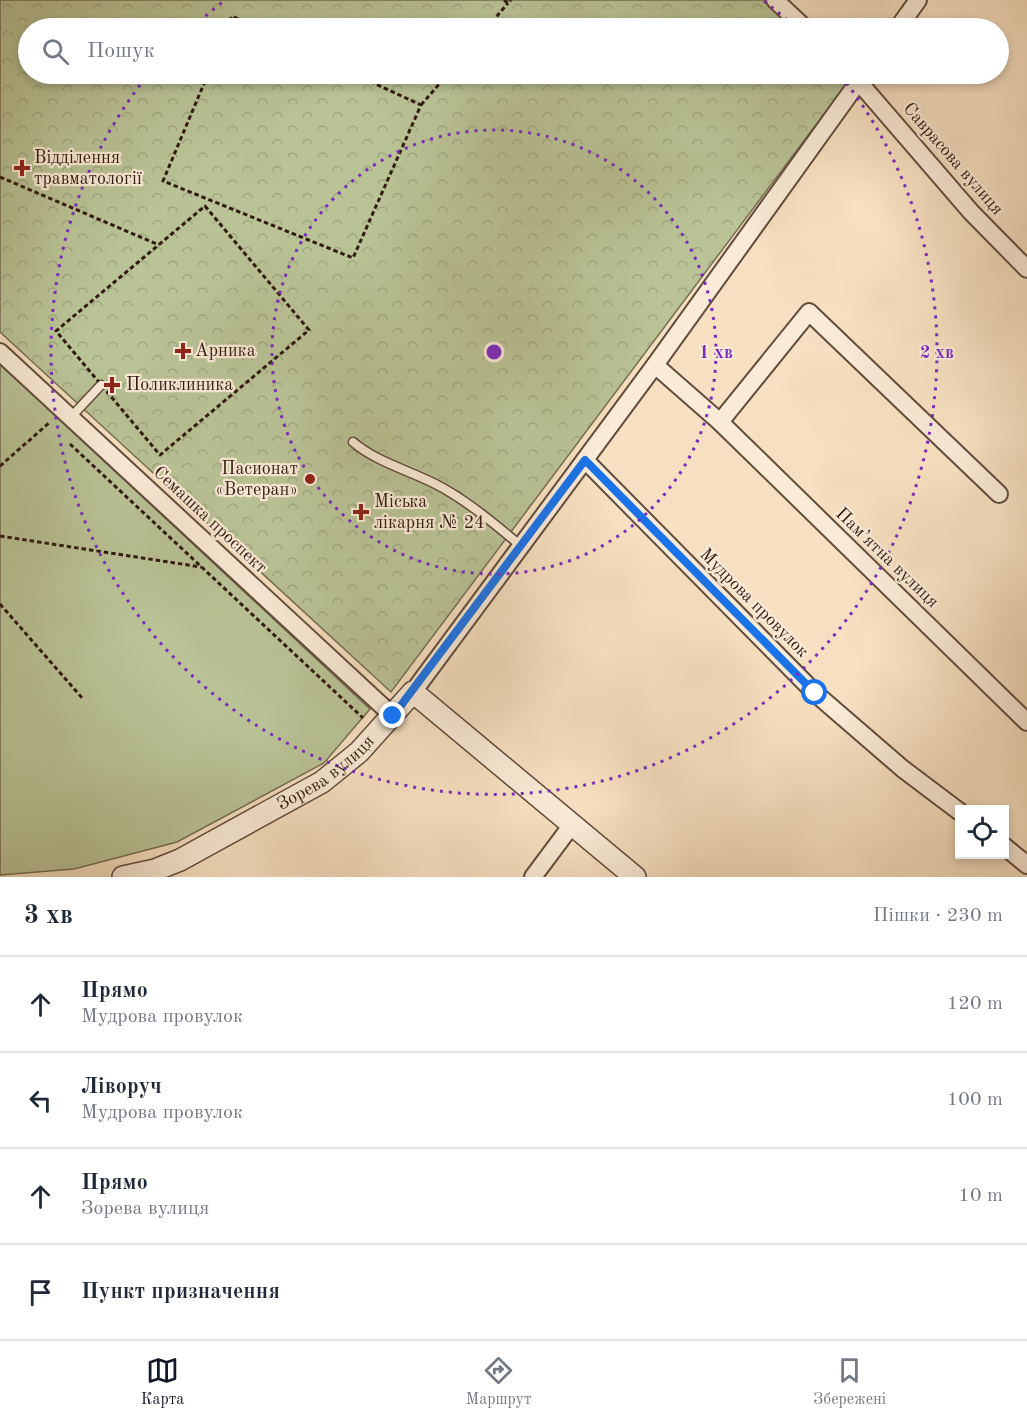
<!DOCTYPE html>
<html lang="uk">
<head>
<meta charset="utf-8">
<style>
	body { margin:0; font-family:"Old Standard TT",serif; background:#f2f2f3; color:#1f2937 }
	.controls { position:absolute; right:18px; bottom:18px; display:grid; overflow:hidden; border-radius:0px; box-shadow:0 3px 9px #0003 }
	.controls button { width:54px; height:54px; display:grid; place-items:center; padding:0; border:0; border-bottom:2px solid #e0e1e3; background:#fff; color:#1f2937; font:30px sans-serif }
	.stop { position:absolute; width:18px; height:18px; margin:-14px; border:4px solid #1a73e8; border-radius:50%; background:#fff }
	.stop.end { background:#1a73e8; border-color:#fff; box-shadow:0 2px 6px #0008 }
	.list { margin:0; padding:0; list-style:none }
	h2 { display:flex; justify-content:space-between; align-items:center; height:78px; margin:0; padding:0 24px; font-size:26px }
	h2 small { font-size:20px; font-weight:400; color:#747a83 }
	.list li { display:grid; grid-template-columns:39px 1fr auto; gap:18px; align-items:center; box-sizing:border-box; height:96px; padding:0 24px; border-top:2px solid #e0e1e3 }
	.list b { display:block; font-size:22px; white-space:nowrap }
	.list p { margin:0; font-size:20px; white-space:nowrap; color:#747a83 }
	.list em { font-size:20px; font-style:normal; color:#747a83 }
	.icon { flex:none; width:33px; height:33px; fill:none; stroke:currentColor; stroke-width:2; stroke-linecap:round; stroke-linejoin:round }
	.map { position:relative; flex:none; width:1027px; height:877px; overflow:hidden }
	.search { position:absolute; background:#fff; box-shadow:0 3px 9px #0003; left:18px; right:18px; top:18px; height:66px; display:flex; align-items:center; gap:15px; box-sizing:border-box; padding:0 21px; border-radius:33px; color:#747a83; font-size:22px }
	.sheet { height:462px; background:#fff }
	nav { display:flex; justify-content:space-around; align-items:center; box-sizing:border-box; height:84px; border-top:2px solid #e0e1e3; background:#fff; font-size:16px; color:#747a83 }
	nav a { display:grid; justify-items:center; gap:3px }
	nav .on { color:#111827 }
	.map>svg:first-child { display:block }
	.green { fill:#b9c396; stroke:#756e53; stroke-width:1.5 }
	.forest { fill:url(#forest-crowns); stroke:#756e53; stroke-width:1.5 }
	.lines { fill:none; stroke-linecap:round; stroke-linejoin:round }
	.service-casing { stroke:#624c3c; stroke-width:11 }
	.minor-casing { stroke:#624c3c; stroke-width:20 }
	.tertiary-casing { stroke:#624c3c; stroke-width:24 }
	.path { stroke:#311a10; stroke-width:3; stroke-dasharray:4.5 3; stroke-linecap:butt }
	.service { stroke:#faebd7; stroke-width:8 }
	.minor { stroke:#faebd7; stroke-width:16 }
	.tertiary { stroke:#faebd7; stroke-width:21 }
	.route { stroke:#1a73e8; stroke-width:8 }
	.ring { fill:none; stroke:#7b2cbf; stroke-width:3; stroke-dasharray:3 6 }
	.poi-dot { fill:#8f2418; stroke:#faebd7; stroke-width:2 }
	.labels { text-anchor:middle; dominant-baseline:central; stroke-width:4.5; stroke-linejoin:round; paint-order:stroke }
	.poi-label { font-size:18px; fill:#311a10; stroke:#faebd7; text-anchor:start }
	.street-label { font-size:18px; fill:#311a10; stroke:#faebd7 }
	.centre { fill:#7b2cbf; stroke:#faebd7; stroke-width:3 }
	.ring-label { font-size:18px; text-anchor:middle; font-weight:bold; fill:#7b2cbf; stroke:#faebd7; stroke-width:4.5; stroke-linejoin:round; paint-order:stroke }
</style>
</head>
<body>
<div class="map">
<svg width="1027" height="877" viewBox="0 0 1027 877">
	<defs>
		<pattern id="forest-crowns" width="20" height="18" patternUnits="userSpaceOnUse" patternTransform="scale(1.5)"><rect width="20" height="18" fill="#b9c396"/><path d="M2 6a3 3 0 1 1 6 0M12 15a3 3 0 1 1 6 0" fill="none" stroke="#a0a780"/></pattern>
	</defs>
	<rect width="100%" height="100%" fill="#f7e0c1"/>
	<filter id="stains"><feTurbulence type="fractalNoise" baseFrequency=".00333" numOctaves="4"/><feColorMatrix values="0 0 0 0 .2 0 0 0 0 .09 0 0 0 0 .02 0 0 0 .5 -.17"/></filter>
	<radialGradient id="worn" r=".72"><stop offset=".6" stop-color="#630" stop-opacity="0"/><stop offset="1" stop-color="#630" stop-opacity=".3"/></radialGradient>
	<!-- green -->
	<path class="green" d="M0,364L370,709L324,763L177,842L74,869L0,875Z"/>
	<!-- forest -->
	<path class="forest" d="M0,0H764L793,28H28V74H839L848,82L391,692L0,332Z"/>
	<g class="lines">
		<!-- service casing -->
		<g class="service-casing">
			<g id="service">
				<path d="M71,417L101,385"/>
				<path d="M353,442C379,464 413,471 443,488C471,504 496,525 521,546"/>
			</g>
		</g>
		<!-- minor casing -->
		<g class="minor-casing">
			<g id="minor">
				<path d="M775,0L805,28"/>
				<path d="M898,28L918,0"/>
				<path d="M852,74L971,212L1027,269"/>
				<path d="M0,352L393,716"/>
				<path d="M655,365L720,422L1027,722"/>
				<path d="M720,422L809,312L999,494"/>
				<path d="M585,460L815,693L903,769L960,812"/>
				<path d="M413,692L655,365L864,74"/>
				<path d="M1004,846L1027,865"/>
				<path d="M533,877L571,826"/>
			</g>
		</g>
		<!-- tertiary casing -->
		<g class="tertiary-casing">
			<g id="tertiary">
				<path id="s1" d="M123,877L155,870L180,860L322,782L359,752L413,692L635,877"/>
			</g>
		</g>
		<!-- path -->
		<g class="path">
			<path d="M504,0L508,3L511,0"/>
			<path d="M227,28L232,16L258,28"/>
			<path d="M487,28L508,3"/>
			<path d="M208,74L163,181L353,258L421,105L354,74"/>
			<path d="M421,105L448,74"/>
			<path d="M0,177L159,245"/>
			<path d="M205,206L309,330L160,455L56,331Z"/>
			<path d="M70,444L363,718"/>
			<path d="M0,466L49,423"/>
			<path d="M0,536L201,567"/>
			<path d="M0,604L83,699"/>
		</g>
		<!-- service -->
		<use href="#service" class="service"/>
		<!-- minor -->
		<use href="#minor" class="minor"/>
		<!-- tertiary -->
		<use href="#tertiary" class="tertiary"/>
	</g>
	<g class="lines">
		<!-- route -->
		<path class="route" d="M393,716L585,460L815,693"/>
	</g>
	<!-- distance rings -->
	<g class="ring">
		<circle cx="494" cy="352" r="222"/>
		<path d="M192 28A443 443 0 0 1 224 1M764 1A443 443 0 0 1 796 28M841 76A443 443 0 1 1 147 76"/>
	</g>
	<!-- markers -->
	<g class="poi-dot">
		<path d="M19 159h6v6h6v6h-6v6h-6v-6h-6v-6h6z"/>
		<path d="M180 342h6v6h6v6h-6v6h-6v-6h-6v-6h6z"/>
		<path d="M109 376h6v6h6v6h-6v6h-6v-6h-6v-6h6z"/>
		<circle cx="310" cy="479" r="6"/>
		<path d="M358 503h6v6h6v6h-6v6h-6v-6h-6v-6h6z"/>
	</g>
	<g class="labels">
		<!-- poi labels -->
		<g class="poi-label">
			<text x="34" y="158">Відділення<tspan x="34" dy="21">травматології</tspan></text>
			<text x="195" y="351">Арника</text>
			<text x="126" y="385">Поликлиника</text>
			<text x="298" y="469" text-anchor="end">Пасионат<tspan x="298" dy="21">«Ветеран»</tspan></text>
			<text x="374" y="502">Міська<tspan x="374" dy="21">лікарня № 24</tspan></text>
		</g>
		<!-- street labels -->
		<g class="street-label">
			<text transform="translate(953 159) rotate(49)">Саврасова вулиця</text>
			<text transform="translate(210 520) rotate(43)">Семашка проспект</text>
			<text transform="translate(887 558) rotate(44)">Пам’ятна вулиця</text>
			<text transform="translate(754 603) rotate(45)">Мудрова провулок</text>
			<text stroke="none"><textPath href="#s1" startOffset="230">Зорева вулиця</textPath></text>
		</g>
	</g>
	<circle cx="494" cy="352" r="9" class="centre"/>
	<g class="ring-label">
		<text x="716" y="358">1 хв</text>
		<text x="937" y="358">2 хв</text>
	</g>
	<rect width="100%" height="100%" filter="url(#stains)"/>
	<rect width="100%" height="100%" fill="url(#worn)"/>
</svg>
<div class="controls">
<button><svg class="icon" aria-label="locate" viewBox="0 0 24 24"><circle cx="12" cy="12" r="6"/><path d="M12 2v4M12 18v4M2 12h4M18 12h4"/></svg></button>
</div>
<div class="stop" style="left:815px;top:693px"></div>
<div class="stop end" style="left:393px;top:716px"></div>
<div class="search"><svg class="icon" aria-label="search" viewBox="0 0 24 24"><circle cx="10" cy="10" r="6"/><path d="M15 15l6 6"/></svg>Пошук</div>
</div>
<section class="sheet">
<h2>3 хв<small>Пішки · 230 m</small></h2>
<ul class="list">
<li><svg class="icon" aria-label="ahead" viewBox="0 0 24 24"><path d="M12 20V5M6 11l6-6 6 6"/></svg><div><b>Прямо</b><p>Мудрова провулок</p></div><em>120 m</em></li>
<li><svg class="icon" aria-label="left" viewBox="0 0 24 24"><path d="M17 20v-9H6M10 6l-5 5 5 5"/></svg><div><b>Ліворуч</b><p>Мудрова провулок</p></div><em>100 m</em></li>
<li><svg class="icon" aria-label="ahead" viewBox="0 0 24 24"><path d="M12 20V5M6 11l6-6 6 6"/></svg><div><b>Прямо</b><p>Зорева вулиця</p></div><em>10 m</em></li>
<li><svg class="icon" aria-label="arrive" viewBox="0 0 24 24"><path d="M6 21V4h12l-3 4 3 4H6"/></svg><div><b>Пункт призначення</b></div></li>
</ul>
</section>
<nav>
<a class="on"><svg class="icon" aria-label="map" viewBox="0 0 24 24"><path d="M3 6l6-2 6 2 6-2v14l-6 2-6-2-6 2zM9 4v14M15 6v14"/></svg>Карта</a>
<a><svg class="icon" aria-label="directions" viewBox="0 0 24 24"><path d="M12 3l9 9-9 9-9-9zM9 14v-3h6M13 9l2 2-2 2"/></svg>Маршрут</a>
<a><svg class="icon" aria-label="saved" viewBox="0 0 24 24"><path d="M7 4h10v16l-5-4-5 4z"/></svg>Збережені</a>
</nav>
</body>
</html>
